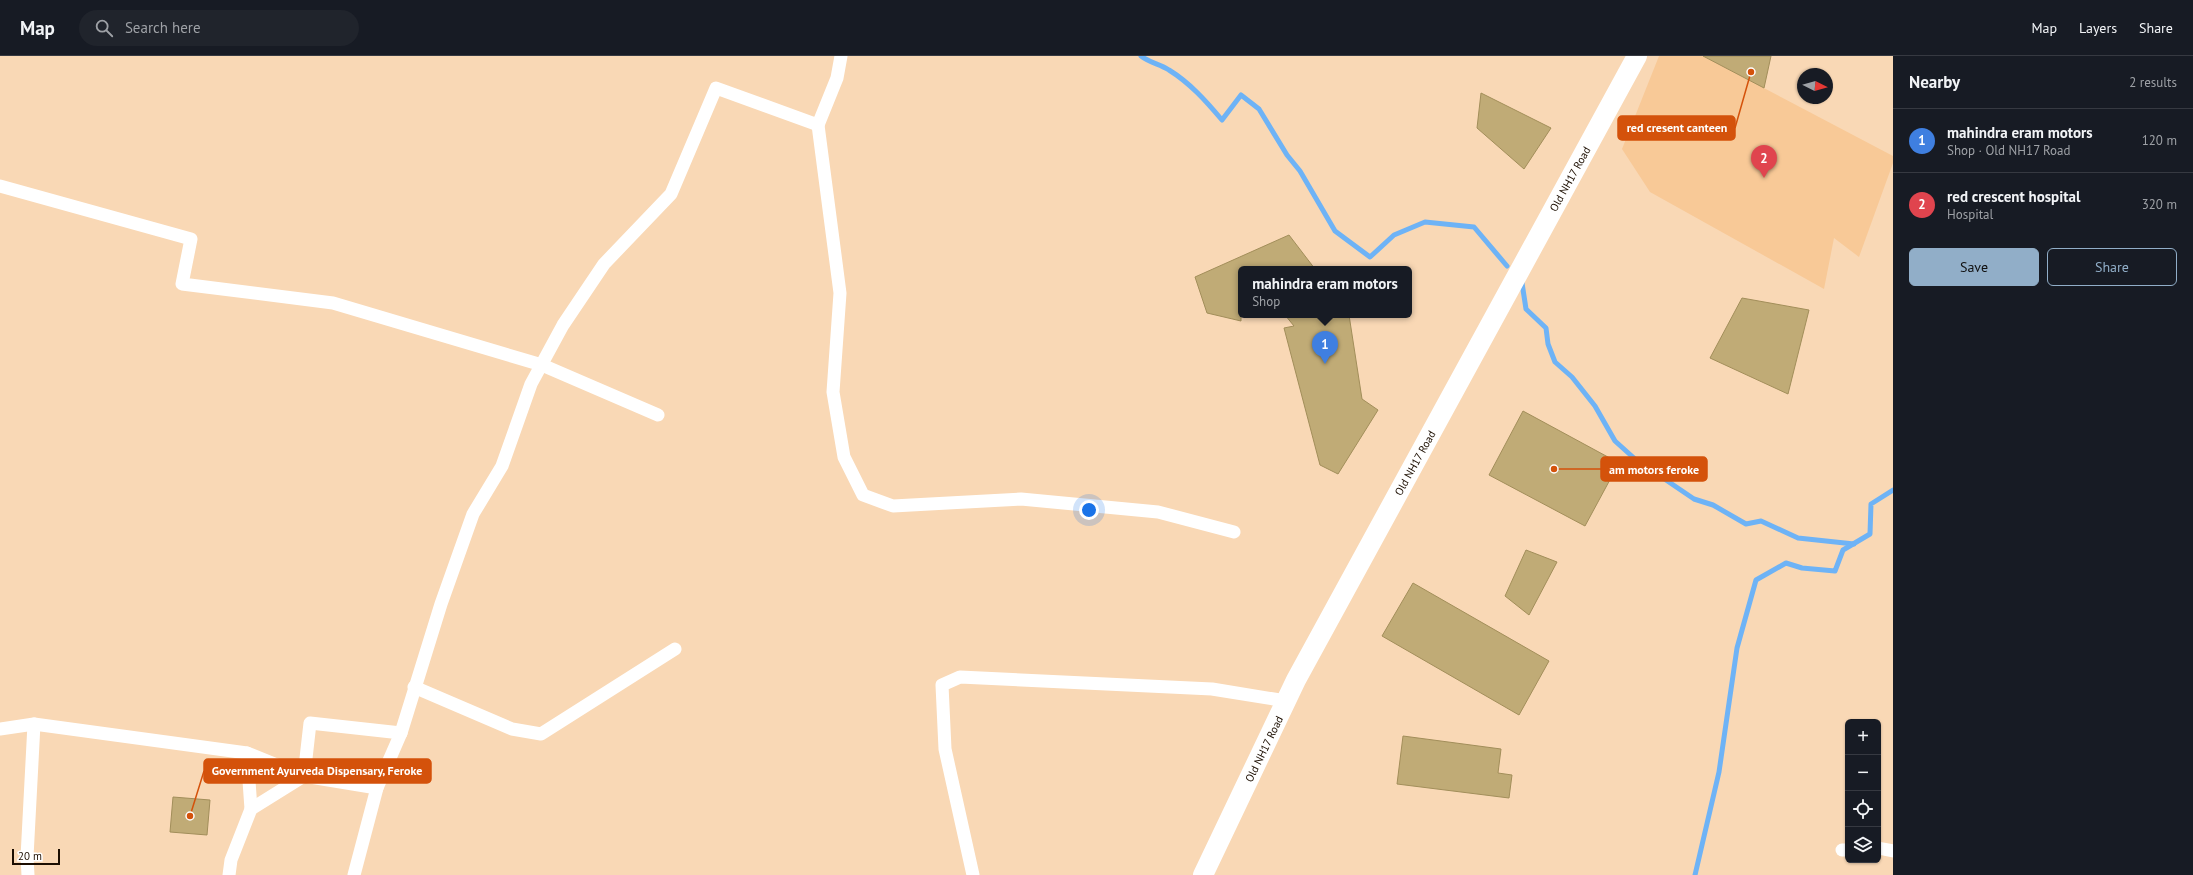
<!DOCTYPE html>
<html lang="en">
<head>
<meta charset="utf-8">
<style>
	body { margin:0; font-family:"PT Sans",sans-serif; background:#20242c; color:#f1f3f6 }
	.controls { position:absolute; right:12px; bottom:12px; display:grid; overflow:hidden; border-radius:6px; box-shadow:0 1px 3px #0004 }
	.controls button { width:36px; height:36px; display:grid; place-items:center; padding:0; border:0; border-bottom:1px solid #363941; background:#171b24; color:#f1f3f6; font:20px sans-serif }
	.compass { position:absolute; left:1797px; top:12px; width:36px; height:36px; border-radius:50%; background:#171b24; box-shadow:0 1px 3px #0004; rotate:95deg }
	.scale { position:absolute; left:12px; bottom:10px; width:48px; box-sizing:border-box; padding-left:4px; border:2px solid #1c0e01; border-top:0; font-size:11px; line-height:14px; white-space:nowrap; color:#1c0e01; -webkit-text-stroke:3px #fff; paint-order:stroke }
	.you { position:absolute; left:1089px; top:454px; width:14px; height:14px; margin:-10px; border:3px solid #fff; border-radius:50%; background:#1a73e8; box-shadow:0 0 0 6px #1a73e833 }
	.badge { display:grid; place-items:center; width:26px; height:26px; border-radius:50%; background:#91aec8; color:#fff; font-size:13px; font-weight:700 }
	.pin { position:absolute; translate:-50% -33px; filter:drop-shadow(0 1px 2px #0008) }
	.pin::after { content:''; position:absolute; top:21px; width:14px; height:12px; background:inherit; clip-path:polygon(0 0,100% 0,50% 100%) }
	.popup { position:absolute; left:1238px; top:210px; width:174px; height:52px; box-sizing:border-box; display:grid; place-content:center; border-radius:6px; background:#171b24; filter:drop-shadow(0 1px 3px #0005); font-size:13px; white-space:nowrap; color:#9ea1a6 }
	.popup b { font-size:15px; color:#f1f3f6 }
	.popup::after { content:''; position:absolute; left:50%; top:100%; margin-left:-8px; border:8px solid transparent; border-top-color:#171b24 }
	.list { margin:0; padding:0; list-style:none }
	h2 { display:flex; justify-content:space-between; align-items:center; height:52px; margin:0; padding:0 16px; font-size:17px }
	h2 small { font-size:13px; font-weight:400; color:#9ea1a6 }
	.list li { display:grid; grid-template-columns:26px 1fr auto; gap:12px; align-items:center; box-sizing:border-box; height:64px; padding:0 16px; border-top:1px solid #363941 }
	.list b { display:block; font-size:15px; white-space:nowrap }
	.list p { margin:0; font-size:13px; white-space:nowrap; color:#9ea1a6 }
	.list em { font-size:13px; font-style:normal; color:#9ea1a6 }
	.actions { display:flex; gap:8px; padding:12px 16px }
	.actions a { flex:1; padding:9px 0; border:1px solid #91aec8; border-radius:6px; text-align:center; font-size:14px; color:#91aec8 }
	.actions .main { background:#91aec8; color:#111 }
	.icon { flex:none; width:22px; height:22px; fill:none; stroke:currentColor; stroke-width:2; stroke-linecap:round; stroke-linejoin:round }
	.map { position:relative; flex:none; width:1893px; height:819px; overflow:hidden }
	header { display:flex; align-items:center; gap:24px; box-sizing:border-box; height:56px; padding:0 20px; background:#171b24; border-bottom:1px solid #363941 }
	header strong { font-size:19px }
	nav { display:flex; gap:22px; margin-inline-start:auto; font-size:14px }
	.search { width:280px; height:36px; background:#20242c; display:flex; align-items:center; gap:10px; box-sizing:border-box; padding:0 14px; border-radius:22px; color:#9ea1a6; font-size:15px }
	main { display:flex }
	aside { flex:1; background:#171b24 }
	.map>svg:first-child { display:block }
	.built { fill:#f8c997 }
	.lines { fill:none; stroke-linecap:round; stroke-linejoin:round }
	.stream { stroke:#6eb3f6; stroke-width:5 }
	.building { fill:#c0ab76; stroke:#a28e5a }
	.minor { stroke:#fff; stroke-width:13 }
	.primary { stroke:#fff; stroke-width:20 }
	.labels { text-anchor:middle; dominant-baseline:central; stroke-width:3; stroke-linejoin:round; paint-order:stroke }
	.street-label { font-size:11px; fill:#1c0e01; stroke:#fff }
	.leader { fill:none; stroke:#d4520b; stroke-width:1.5 }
	.callout-dot { fill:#d4520b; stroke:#fff; stroke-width:1.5 }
	.callout { fill:#d4520b; stroke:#d4520b; stroke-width:1.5 }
	.callout-label { font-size:12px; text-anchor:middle; font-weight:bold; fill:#fff }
</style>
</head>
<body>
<header>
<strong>Map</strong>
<div class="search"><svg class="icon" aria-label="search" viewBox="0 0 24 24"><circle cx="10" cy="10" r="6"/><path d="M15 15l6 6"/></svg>Search here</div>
<nav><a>Map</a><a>Layers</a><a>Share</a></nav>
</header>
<main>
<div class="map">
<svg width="1893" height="819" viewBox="0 0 1893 819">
	<rect width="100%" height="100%" fill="#f9d8b5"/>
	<!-- built -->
	<path class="built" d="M1659,0H1703L1893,100V107L1859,201L1834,182L1824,233L1650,136L1622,93Z"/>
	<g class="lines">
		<!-- stream -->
		<g class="stream">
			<path d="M1141,0C1150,7 1160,8 1169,14C1190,27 1206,45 1222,64L1241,39L1259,53L1287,99L1300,115L1335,175L1370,201L1394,179L1425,166L1474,171L1507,210"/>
			<path d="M1522,227L1526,253L1546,272L1548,288L1555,306L1572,321L1595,350L1615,385L1635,403L1694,443L1713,449L1746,468L1761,465L1798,482L1854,488"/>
			<path d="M1695,819L1719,716L1737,592L1756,524L1786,507L1802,512L1835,515L1843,494L1870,478L1871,448L1893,434"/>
		</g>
	</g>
	<!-- building -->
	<g class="building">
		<path d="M1703,0H1771L1764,32Z"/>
		<path d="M1481,37L1551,72L1524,113L1477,72Z"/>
		<path d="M1289,179L1315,213H1241V265L1207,257L1195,221Z"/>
		<path d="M1742,242L1809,254L1788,338L1710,302Z"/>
		<path d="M1285,259H1349L1362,343L1378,354L1338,418L1320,409L1284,272L1294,270Z"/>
		<path d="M1523,355L1619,407L1585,470L1489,419Z"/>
		<path d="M1526,494L1557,506L1529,559L1505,540Z"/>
		<path d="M1413,527L1549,605L1519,659L1382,580Z"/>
		<path d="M1403,680L1501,693L1498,717L1512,719L1509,742L1397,728Z"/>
		<path d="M173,741L210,744L207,779L170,776Z"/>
	</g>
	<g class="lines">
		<!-- minor -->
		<g class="minor">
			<path d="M818,69L840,237L833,336L844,401L863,439L893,450L1021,443L1158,456L1234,476"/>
			<path d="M0,130L191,183L182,228L333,247L542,309L658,359"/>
			<path d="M414,631L512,673L541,678L675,593"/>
			<path d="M0,673L34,668"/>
			<path d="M251,753L304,720L377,732L401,677"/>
			<path d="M1878,792L1893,795"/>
			<path d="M1842,794H1848"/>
			<path d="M28,819L27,801L34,668L247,697L304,720L310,667L401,677L441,548L473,458L502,410L531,328L563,269L604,208L671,138L716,32L818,69L837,22L841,0"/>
			<path d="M229,819L231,804L251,753L247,697"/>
			<path d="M354,819L377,732"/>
			<path d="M973,819L945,693L942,629L960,621L1212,633L1286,645"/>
		</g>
		<!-- primary -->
		<path class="primary" d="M1203,819L1296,624L1637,0"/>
	</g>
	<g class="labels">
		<!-- street labels -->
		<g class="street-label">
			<text transform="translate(1570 123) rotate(-61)">Old NH17 Road</text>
			<text transform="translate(1415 407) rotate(-61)">Old NH17 Road</text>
			<text transform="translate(1264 693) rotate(-64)">Old NH17 Road</text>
		</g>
	</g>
	<!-- callouts -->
	<path class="leader" d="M1751 16L1735 72M1554 413L1601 413M190 760L204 715"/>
	<g class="callout-dot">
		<circle cx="1751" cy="16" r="4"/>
		<circle cx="1554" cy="413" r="4"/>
		<circle cx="190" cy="760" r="4"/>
	</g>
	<g class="callout">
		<rect x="1618" y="60" width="117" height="24" rx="4"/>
		<rect x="1601" y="401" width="106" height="24" rx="4"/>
		<rect x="204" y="703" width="227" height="24" rx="4"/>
	</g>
	<g class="callout-label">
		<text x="1677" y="76">red cresent canteen</text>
		<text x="1654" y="418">am motors feroke</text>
		<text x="317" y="719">Government Ayurveda Dispensary, Feroke</text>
	</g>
</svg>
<div class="controls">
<button>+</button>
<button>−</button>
<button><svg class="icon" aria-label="locate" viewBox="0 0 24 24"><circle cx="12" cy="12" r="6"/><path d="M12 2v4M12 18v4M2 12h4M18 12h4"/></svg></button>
<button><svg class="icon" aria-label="layers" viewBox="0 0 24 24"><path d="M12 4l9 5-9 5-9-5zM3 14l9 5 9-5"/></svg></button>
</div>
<svg class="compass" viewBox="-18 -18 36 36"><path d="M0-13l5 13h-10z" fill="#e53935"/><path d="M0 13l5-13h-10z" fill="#9ea1a6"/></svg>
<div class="scale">20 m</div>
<div class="you"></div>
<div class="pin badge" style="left:1325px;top:308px;background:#3f7fe0">1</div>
<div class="popup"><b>mahindra eram motors</b>Shop</div>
<div class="pin badge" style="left:1764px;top:122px;background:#e0444e">2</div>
</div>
<aside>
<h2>Nearby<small>2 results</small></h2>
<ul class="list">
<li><span class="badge" style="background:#3f7fe0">1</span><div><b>mahindra eram motors</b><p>Shop · Old NH17 Road</p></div><em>120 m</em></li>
<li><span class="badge" style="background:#e0444e">2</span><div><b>red crescent hospital</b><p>Hospital</p></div><em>320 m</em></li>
</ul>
<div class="actions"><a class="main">Save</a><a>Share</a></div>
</aside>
</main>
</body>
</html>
